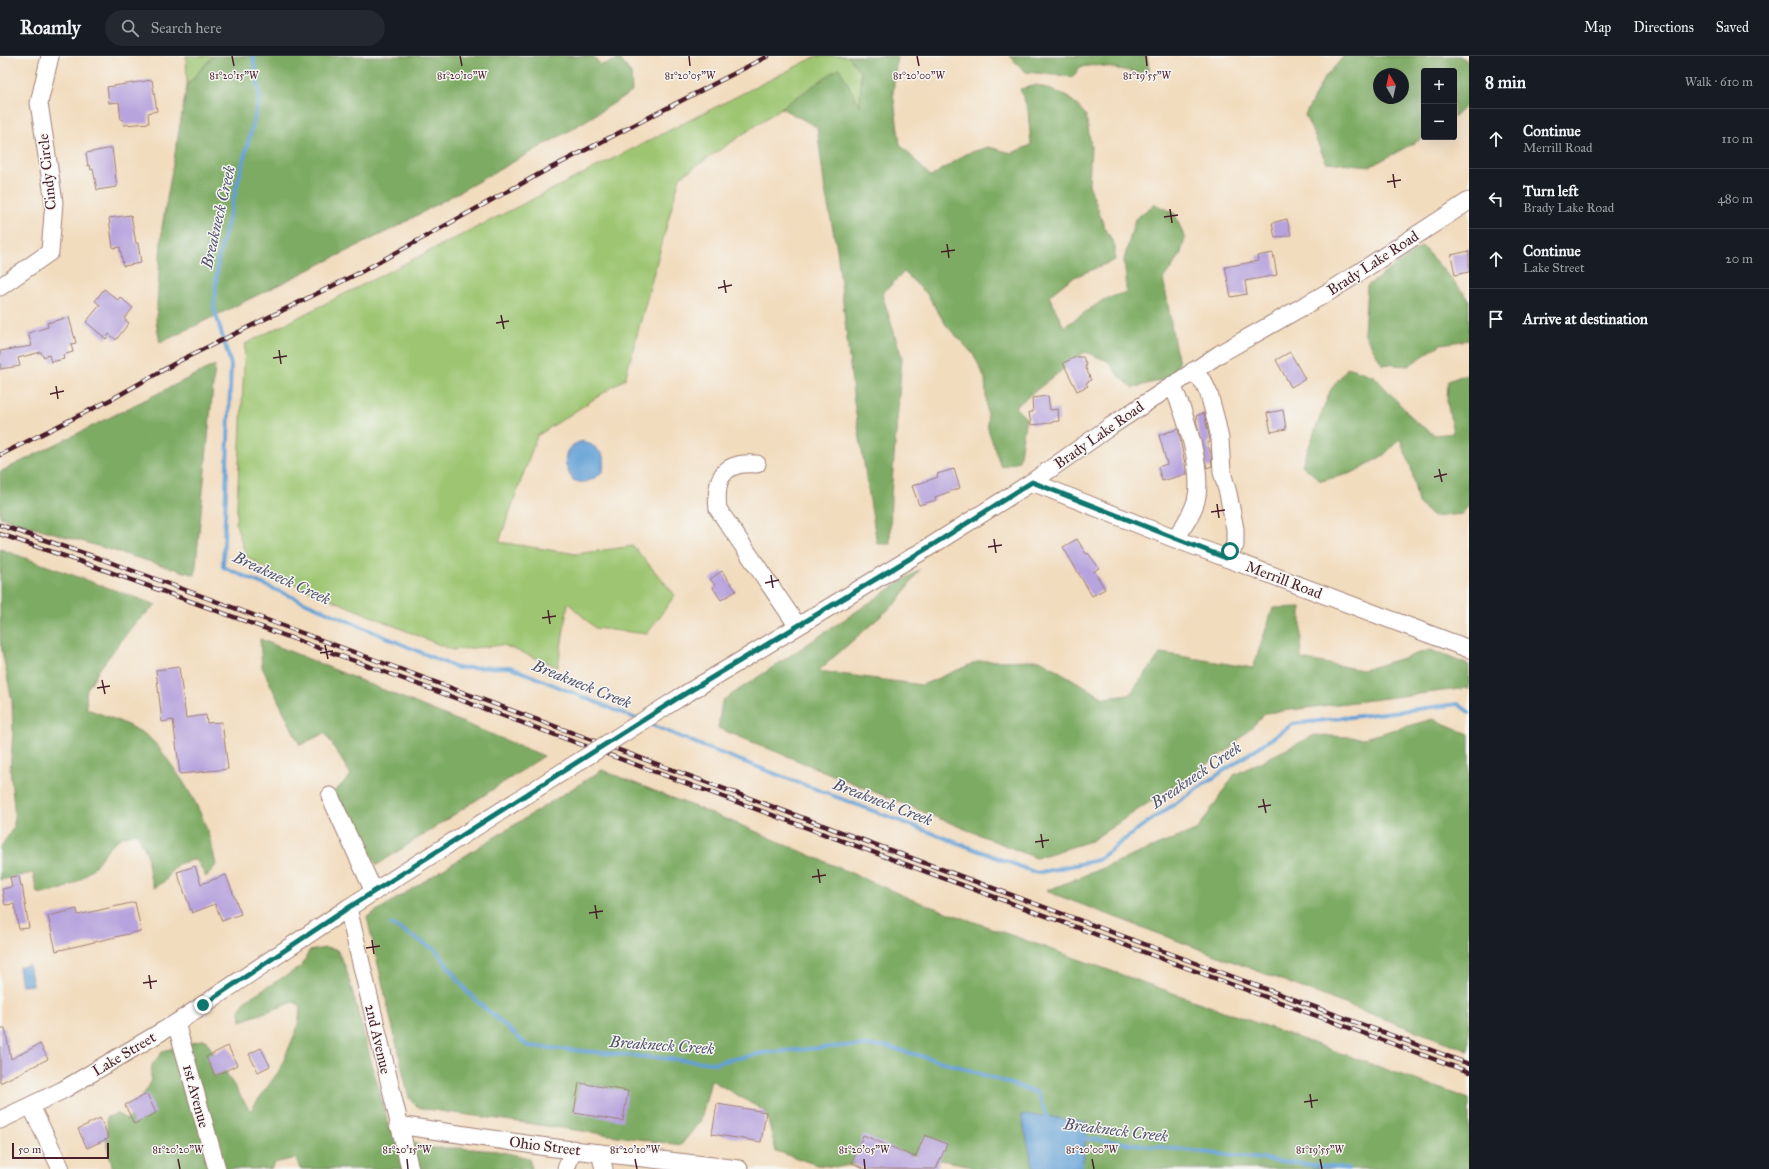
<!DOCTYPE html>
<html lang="en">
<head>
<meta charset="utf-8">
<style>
	body { margin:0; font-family:"IM FELL Great Primer",serif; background:#242831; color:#f1f3f6 }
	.controls { position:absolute; right:12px; top:12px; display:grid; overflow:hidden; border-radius:4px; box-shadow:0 4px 16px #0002 }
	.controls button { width:36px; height:36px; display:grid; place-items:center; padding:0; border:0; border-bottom:1px solid #363941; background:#171b24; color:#f1f3f6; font:20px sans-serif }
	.compass { position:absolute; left:1373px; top:12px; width:36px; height:36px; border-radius:50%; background:#171b24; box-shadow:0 4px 16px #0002; rotate:351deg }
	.scale { position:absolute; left:12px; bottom:10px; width:97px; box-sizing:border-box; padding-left:4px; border:2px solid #4a1f2b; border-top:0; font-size:11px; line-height:14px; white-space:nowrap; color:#4a1f2b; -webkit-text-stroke:3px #f6f6f2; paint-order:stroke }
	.stop { position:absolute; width:12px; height:12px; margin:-9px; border:3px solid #0f766e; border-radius:50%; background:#fff }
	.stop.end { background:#0f766e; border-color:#fff; box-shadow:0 1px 4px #0008 }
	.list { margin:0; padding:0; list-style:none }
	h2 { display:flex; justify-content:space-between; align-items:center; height:52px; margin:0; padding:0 16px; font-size:17px }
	h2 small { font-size:13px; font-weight:400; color:#9ea1a6 }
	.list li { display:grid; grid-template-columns:26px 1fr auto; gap:12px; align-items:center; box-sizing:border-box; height:60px; padding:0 16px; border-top:1px solid #363941 }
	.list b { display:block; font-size:15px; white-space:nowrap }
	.list p { margin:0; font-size:13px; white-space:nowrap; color:#9ea1a6 }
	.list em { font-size:13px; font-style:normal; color:#9ea1a6 }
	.icon { flex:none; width:22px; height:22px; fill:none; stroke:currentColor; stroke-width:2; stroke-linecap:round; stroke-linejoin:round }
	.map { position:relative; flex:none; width:1469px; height:1113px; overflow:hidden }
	header { display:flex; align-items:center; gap:24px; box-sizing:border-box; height:56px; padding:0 20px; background:#171b24; border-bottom:1px solid #363941 }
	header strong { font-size:19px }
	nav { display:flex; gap:22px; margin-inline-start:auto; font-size:14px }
	.search { width:280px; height:36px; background:#242831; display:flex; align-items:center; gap:10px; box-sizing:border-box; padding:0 14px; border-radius:22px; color:#9ea1a6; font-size:15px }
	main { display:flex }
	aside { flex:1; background:#171b24 }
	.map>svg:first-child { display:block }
	.green { fill:#9ec672; stroke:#74724e }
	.forest { fill:#7eab64; stroke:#646548; fill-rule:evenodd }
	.water { fill:#64a0d5; stroke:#576080 }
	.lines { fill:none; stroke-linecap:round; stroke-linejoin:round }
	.stream { stroke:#64a0d5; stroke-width:4 }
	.building { fill:#b7a3dd }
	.minor-casing { stroke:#9e7e74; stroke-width:19 }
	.minor { stroke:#fff; stroke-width:17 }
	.rail-casing { stroke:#4a1f2b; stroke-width:4.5 }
	.rail { stroke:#f6f6f2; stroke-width:3; stroke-dasharray:9; stroke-linecap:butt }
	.minor-bridge-casing { stroke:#9e7e74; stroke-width:19; stroke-linecap:butt }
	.minor-bridge { stroke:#fff; stroke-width:17 }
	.route { stroke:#0f766e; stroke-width:5 }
	.ticks { fill:none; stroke:#4a1f2b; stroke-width:1.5 }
	.labels { text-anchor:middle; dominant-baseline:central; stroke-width:3; stroke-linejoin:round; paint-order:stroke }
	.street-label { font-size:15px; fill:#4a1f2b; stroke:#f6f6f2 }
	.water-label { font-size:16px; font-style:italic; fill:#54536f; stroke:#f6f6f2 }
	.ticks-label { font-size:10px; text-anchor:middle; fill:#4a1f2b; stroke:#f6f6f2; stroke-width:3; stroke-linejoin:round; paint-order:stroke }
</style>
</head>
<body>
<header>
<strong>Roamly</strong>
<div class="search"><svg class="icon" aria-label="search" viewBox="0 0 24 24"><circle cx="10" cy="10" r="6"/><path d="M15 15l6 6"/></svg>Search here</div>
<nav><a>Map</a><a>Directions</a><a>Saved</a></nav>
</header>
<main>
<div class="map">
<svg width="1469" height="1113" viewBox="0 0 1469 1113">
	<rect width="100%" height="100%" fill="#f6f6f2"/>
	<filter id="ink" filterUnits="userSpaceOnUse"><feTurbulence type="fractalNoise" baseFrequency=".025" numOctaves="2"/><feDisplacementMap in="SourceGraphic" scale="8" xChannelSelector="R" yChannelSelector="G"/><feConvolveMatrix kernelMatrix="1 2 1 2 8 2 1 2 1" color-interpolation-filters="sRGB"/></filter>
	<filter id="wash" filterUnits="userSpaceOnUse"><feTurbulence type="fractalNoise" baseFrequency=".012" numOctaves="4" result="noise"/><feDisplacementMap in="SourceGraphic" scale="16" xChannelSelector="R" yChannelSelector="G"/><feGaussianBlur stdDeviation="0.9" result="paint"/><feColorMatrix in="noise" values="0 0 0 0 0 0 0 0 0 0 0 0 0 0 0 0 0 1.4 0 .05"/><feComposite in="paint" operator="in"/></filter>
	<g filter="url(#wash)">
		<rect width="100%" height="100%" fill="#f2dcbe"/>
		<!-- green -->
		<g class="green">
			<path d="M186,0H213L187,29Z"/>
			<path d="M817,0H848L861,17L860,51L839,13L680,121L625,323L537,380L499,486L576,498L633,490L675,539L647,578L595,572L568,547L558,611L503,589L452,594L282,523L246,500L236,468L245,288Z"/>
		</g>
		<!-- forest -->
		<g class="forest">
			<path d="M213,0H593L601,9L620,3L631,17L632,36L569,75L396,171L160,287L156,265L162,171L187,29Z"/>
			<path d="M848,0H897L893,37L900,88L931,121L965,98L988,91L1012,97L1031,89L1028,54L1020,33L1037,29L1068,40L1086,59L1091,90L1089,128L1104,170L1115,190V204L1070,223L1049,240L1064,271L1103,244L1126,236V222L1124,204L1135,163L1155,148L1175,158L1185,183L1180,200L1163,223C1170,251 1171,279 1179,307L1171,321L1133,332L1119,320L1108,305L1085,296L1015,351L1026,362L1019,405L1001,411L988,373L985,323L974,299L946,269L927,238L904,216L882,238L902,302L891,439L890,488H877L854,346L837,193L825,135L817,71L781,52L839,12L860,50L861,17Z"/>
			<path d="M1009,0H1147L1150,19L1097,9L1080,11L1073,21L1026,16Z"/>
			<path d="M1344,0H1460L1469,6V47L1454,61V15H1424L1425,81L1371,110L1326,106L1305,59L1323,24ZM1379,18H1403V42H1379Z"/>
			<path d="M1422,190L1469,243V284L1441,288L1408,310L1382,308L1364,277L1367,230Z"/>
			<path d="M215,309L195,519L0,461V416Z"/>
			<path d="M1348,311L1374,320L1417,367L1435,379L1453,377L1447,345L1448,325L1469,317V449L1462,458L1433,461L1418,447L1411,411L1400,383L1384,399L1352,417L1321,425L1302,409L1330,335Z"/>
			<path d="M0,493L156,549L134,568L98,615L86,635L87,653C106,660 126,667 143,677C154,684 163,697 170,707C195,741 208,767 216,809L206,821L196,803L178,808L169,817L166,824L154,832L150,821L147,797L137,778C115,777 106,797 93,812C80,827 56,839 37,837L33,817L0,824V792L14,771V750L10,714L13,677L12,645L0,584Z"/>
			<path d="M920,513L898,545L818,615L922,629L979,605L1040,604L1104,642L1129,639L1161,597L1253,612L1273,552L1301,551V603L1363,614L1430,594L1469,609V634L1467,632L1266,657L1228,694L1091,785L1036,802L718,672L722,645Z"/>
			<path d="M260,583L544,700L377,809L334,736L351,719L325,677L300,689L262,611Z"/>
			<path d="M1433,663L1469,678V995L1046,835L1198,773L1234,719L1315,679L1364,682Z"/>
			<path d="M602,714L743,770L913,844L1469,1043V1113H975L967,1109L909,1098L839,1111L817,1109L776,1095L766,1056L711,1024L701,1064L681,1089L419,1052L409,1042L367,861Z"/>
			<path d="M325,892L337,894L346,912L389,1071L423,1092H460L497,1095L529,1102L532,1113H300L296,1102L274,1107L271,1113H113L107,1090V1061L117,1058L128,1064L150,1028L152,1009L163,995L205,983L250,1055L279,1015L297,973L301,950L294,946L241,965L240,953L247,943L302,910L309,895Z"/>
		</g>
		<!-- water -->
		<g class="water">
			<path d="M583,385C590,387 604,396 604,404C604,408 603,411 603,415C595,423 585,430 573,424C562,408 561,390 583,385Z"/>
			<path d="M29,909L33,929L22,930L19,911Z"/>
			<path d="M1021,1059L1046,1060L1088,1067L1082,1113H1034Z"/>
		</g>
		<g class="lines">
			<!-- stream -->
			<g class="stream">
				<path d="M253,0L260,40L218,204L214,252L231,309L223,511L457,612L510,611L637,663"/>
				<path d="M647,667L710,693L1037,817L1098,804L1142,770L1293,668L1458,648L1469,656"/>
				<path d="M391,868L436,894L468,937L528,990L714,1007L763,997L842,990H885L957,1010L1038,1037L1048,1064"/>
				<path d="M1082,1082L1348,1113"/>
			</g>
		</g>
		<g id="blocks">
			<!-- building -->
			<g class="building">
				<path d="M152,24L157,55L148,57L149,67L124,69L123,63L121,64L119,46L109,47L107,31Z"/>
				<path d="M112,92L117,131L97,134L93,113L91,114L90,109L88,110L86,97Z"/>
				<path d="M131,159L136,187H138L141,207L123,210L120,191L113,192L109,162Z"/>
				<path d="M1287,163L1291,179L1275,182L1272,167Z"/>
				<path d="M1469,195V216L1455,219L1451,199Z"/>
				<path d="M1273,197L1277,219L1245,225L1247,238L1231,241L1225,211L1258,205L1257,200Z"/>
				<path d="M104,233L118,244L120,241L133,252L124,263L129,267L116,284L109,278L106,283L86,266L100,249L95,245Z"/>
				<path d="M69,261L76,287L71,288L73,296L63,299L64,303L51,306L49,299L43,301L41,296L18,302L20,310L0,313V295L32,290L28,277L48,271L47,267Z"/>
				<path d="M1290,296L1305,323L1291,331L1276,304Z"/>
				<path d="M1076,301H1083L1087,310H1085L1091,324L1086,327L1088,330L1077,335L1063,307Z"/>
				<path d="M1048,340L1050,354L1058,353L1059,365L1052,366V367L1031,369L1029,356H1033L1032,342Z"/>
				<path d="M1283,354L1286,373L1271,376L1267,357Z"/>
				<path d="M1204,357L1210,384V386L1207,387L1211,397L1212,410L1207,412L1196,364L1197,363L1196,360Z"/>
				<path d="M1178,373L1187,418L1162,425L1158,411L1167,408L1159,379Z"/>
				<path d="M954,413L960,432L935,441L936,444L919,449L912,430L938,421L937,418Z"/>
				<path d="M1077,483L1086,498L1088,497L1099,512L1094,515L1105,533L1092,540L1063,491Z"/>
				<path d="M722,515L736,535L721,544L713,532L715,529L710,523Z"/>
				<path d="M179,611L186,662L206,659L207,667L222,666L228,713L180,718L173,664L162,666L156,614Z"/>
				<path d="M195,810L201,828L226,819L241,858L222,865L215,848L192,857L177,816Z"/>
				<path d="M19,820L21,830L22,829L29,872L19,873L14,848L5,849L2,833L12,831L10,821Z"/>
				<path d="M135,846L141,875L56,895L48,860L77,853L78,859Z"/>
				<path d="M0,972H5L11,1003L40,988L48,1003L0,1027Z"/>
				<path d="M228,990L237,1009L215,1020L206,1001Z"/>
				<path d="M261,992L270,1010L258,1016L249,998Z"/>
				<path d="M579,1027L628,1035L623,1065L574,1057Z"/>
				<path d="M147,1038L156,1057L134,1068L125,1049Z"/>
				<path d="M717,1048L766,1056L761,1086L712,1078Z"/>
				<path d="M100,1062L109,1082L87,1092L78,1073Z"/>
				<path d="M863,1079L915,1101L925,1079L947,1088L936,1113H866L852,1107Z"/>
			</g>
		</g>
	</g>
	<g filter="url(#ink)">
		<use href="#blocks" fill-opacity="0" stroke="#9e7e74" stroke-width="1"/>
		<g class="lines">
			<!-- minor casing -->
			<g class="minor-casing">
				<g id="minor">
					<path d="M0,231L50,196L54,146L39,47L50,0"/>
					<path d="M1193,315L1204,327L1209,338L1216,364L1220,383L1222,416L1228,437L1235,473V489L1226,502"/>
					<path d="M1172,329C1185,357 1204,415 1196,445C1192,459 1183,470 1176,483"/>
					<path d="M757,408C751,408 744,407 738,409C716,414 716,436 718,453L797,569"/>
					<path d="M1032,426L1170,481L1469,593"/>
					<path d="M679,642L934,488L1032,426L1111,370L1167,333L1221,297L1332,234L1469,145"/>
					<path d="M330,740L374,836"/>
					<path d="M348,852L410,1113"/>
					<path d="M176,967L217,1113"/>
					<path d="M31,1050L61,1113"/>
					<path d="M0,1064L63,1034L176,967L348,852L564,715"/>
					<path d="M398,1069L547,1091L739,1113"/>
					<path d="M600,1097L604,1113"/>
					<path d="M566,1113L573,1093"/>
				</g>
			</g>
			<!-- minor -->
			<use href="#minor" class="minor"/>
			<!-- rail casing -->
			<g class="rail-casing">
				<g id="rail">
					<path d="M0,399L114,342L179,305L359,217L541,117L768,0"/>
					<path d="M0,469L101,503L267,564L1469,1008"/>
					<path d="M0,478L96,511L352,604L1469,1016"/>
				</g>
			</g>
			<!-- rail -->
			<use href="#rail" class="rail"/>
			<!-- minor-bridge casing -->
			<g class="minor-bridge-casing">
				<path id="minor-bridge" d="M564,715L679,642"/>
			</g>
			<!-- minor-bridge -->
			<use href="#minor-bridge" class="minor-bridge"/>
		</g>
	</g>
	<g class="lines" filter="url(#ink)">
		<!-- route -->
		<path class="route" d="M203,949L348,852L678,642L934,488L1032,426L1226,502L1230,495"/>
	</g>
	<!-- ticks -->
	<path class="ticks" d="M232,0L234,10M460,0L462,10M689,0L690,10M917,0L919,10M1146,0L1147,10M1393,118L1395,132M1387,126L1401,124M1170,153L1172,167M1164,161L1178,159M947,188L949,202M941,196L955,194M724,224L726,237M718,232L732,229M501,259L504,273M496,267L509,265M279,294L281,308M273,302L287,300M56,330L58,343M50,338L64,335M1439,413L1442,426M1434,421L1447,418M1217,448L1219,462M1211,456L1225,454M994,483L996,497M988,491L1002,489M771,519L773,532M765,527L779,524M548,554L550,568M542,562L556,560M325,589L328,603M320,597L333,595M102,624L105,638M97,632L110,630M1263,743L1266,757M1258,751L1271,749M1041,778L1043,792M1035,786L1049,784M818,813L820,827M812,821L826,819M595,849L597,863M589,857L603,855M372,884L374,898M366,892L380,890M149,919L151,933M143,927L157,925M1310,1038L1312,1052M1304,1046L1318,1044M178,1103L180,1113M407,1103L408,1113M635,1103L637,1113M864,1103L865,1113M1092,1103L1094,1113M1320,1103L1322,1113"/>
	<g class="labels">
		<!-- street labels -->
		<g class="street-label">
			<text transform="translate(47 116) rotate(-96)">Cindy Circle</text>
			<text transform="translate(1373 207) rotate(-33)">Brady Lake Road</text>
			<text transform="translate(1099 379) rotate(-35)">Brady Lake Road</text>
			<text transform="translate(1284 524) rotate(21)">Merrill Road</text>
			<text transform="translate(378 983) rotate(77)">2nd Avenue</text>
			<text transform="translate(124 998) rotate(-31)">Lake Street</text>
			<text transform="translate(196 1040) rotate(75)">1st Avenue</text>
			<text transform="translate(545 1090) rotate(7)">Ohio Street</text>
		</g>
		<!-- water labels -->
		<g class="water-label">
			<text transform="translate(218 161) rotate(-77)">Breakneck Creek</text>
			<text transform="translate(282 522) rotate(25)">Breakneck Creek</text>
			<text transform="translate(582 628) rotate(22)">Breakneck Creek</text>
			<text transform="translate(1196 719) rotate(-34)">Breakneck Creek</text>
			<text transform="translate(883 746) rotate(21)">Breakneck Creek</text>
			<text transform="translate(662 989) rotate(4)">Breakneck Creek</text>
			<text transform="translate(1116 1074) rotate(7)">Breakneck Creek</text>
		</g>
	</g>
	<g class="ticks-label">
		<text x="234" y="23">81°20'15"W</text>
		<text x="462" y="23">81°20'10"W</text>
		<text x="690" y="23">81°20'05"W</text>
		<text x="919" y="23">81°20'00"W</text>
		<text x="1147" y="23">81°19'55"W</text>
		<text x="178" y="1097">81°20'20"W</text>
		<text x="407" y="1097">81°20'15"W</text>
		<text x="635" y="1097">81°20'10"W</text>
		<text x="864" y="1097">81°20'05"W</text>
		<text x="1092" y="1097">81°20'00"W</text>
		<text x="1320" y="1097">81°19'55"W</text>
	</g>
</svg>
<div class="controls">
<button>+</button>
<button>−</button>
</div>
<svg class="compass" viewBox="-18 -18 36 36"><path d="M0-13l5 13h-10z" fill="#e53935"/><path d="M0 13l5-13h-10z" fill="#9ea1a6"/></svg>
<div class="scale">50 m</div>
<div class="stop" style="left:1230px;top:495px"></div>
<div class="stop end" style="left:203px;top:949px"></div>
</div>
<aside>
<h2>8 min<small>Walk · 610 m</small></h2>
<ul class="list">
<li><svg class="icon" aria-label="ahead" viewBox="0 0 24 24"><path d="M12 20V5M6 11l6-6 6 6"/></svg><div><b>Continue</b><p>Merrill Road</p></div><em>110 m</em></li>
<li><svg class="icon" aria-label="left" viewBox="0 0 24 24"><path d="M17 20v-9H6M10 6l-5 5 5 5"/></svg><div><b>Turn left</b><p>Brady Lake Road</p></div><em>480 m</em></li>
<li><svg class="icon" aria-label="ahead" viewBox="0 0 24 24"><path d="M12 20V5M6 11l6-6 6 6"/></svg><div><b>Continue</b><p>Lake Street</p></div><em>20 m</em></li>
<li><svg class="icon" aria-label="arrive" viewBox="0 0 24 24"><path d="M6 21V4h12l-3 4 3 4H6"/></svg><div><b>Arrive at destination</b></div></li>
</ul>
</aside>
</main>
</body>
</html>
